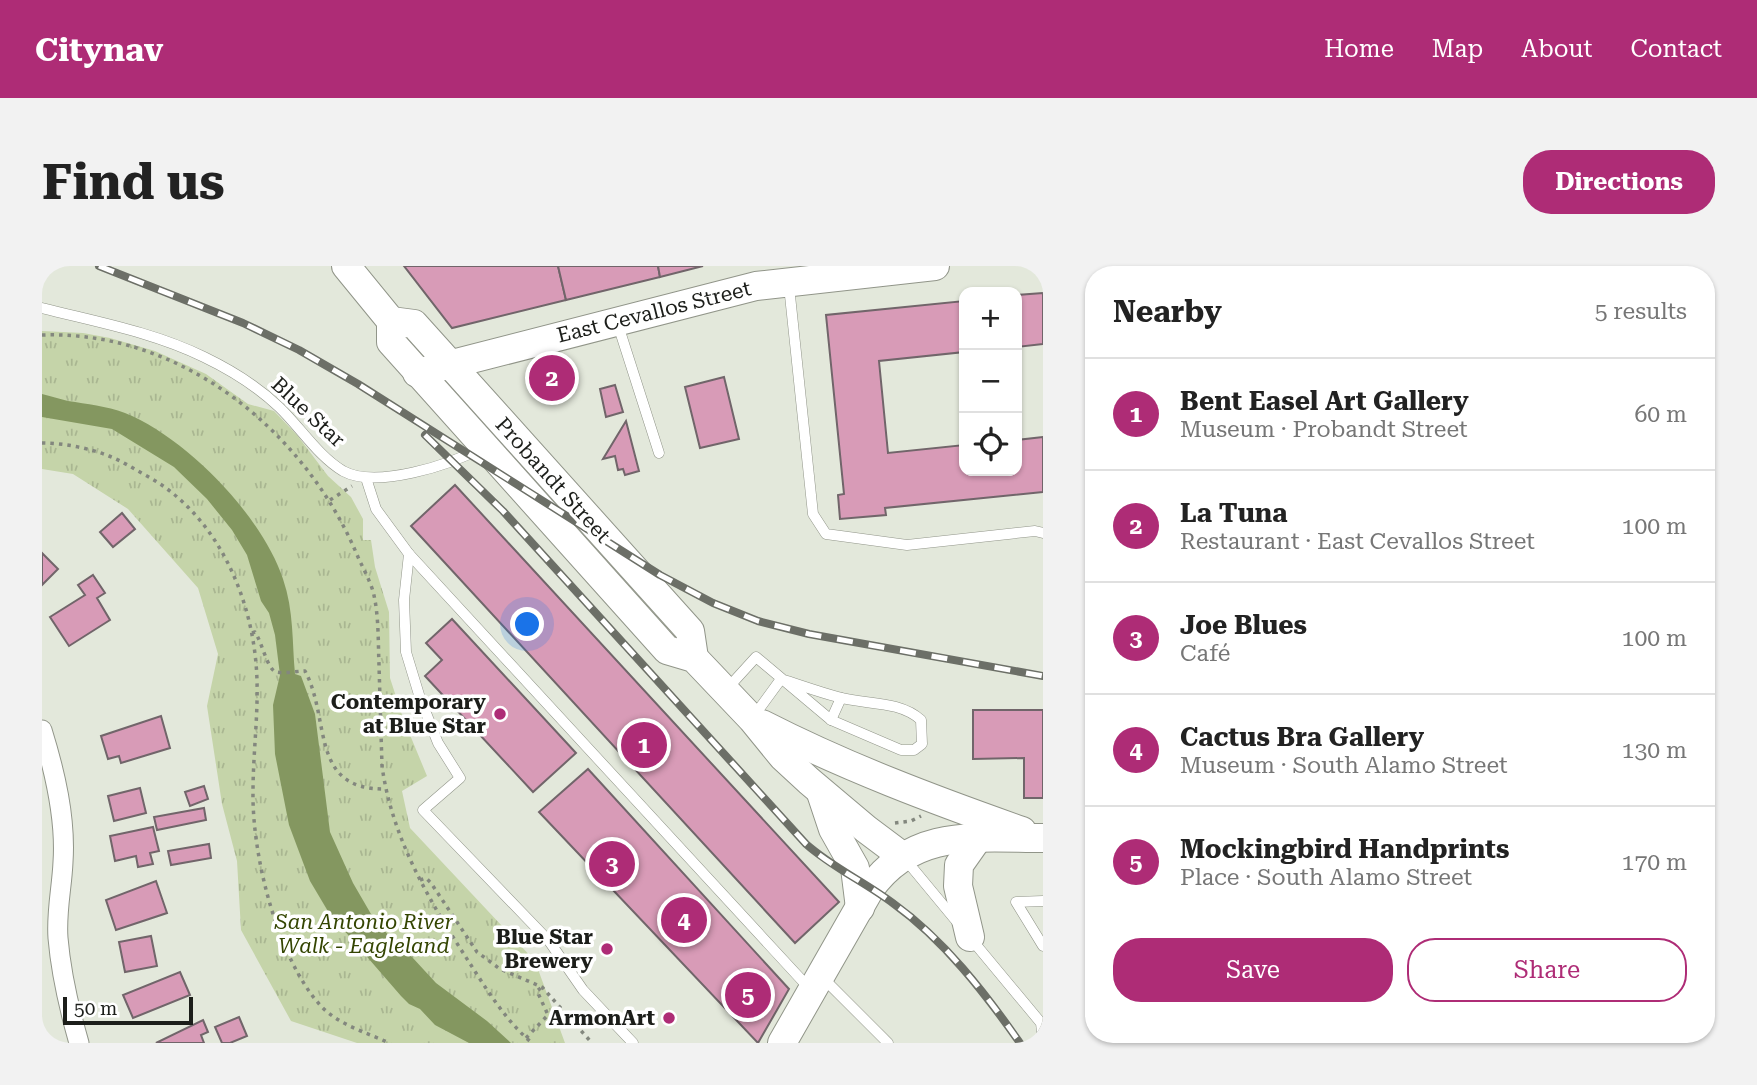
<!DOCTYPE html>
<html lang="en">
<head>
<meta charset="utf-8">
<style>
	body { margin:0; font-family:"Roboto Serif",serif; background:#f2f2f2; color:#222 }
	.controls { position:absolute; right:21px; top:21px; display:grid; overflow:hidden; border-radius:14px; box-shadow:0 2px 5px #0004 }
	.controls button { width:63px; height:63px; display:grid; place-items:center; padding:0; border:0; border-bottom:2px solid #e0e0e0; background:#fff; color:#222; font:35px sans-serif }
	.scale { position:absolute; left:21px; bottom:18px; width:130px; box-sizing:border-box; padding-left:7px; border:4px solid #1c1e1a; border-top:0; font-size:19px; line-height:24px; white-space:nowrap; color:#1c1e1a; -webkit-text-stroke:5px #fff; paint-order:stroke }
	.you { position:absolute; left:486px; top:359px; width:24px; height:24px; margin:-18px; border:5px solid #fff; border-radius:50%; background:#1a73e8; box-shadow:0 0 0 10px #1a73e833 }
	.badge { display:grid; place-items:center; width:46px; height:46px; border-radius:50%; background:#ae2c76; color:#fff; font-size:23px; font-weight:700 }
	.pin { position:absolute; translate:-50% -50%; border:4px solid #fff; box-shadow:0 2px 7px #0006 }
	.list { margin:0; padding:0; list-style:none }
	h2 { display:flex; justify-content:space-between; align-items:center; height:91px; margin:0; padding:0 28px; font-size:30px }
	h2 small { font-size:23px; font-weight:400; color:#767676 }
	.list li { display:grid; grid-template-columns:46px 1fr auto; gap:21px; align-items:center; box-sizing:border-box; height:112px; padding:0 28px; border-top:2px solid #e0e0e0 }
	.list b { display:block; font-size:26px; white-space:nowrap }
	.list p { margin:0; font-size:23px; white-space:nowrap; color:#767676 }
	.list em { font-size:23px; font-style:normal; color:#767676 }
	.actions { display:flex; gap:14px; padding:21px 28px }
	.actions a { flex:1; padding:16px 0; border:2px solid #ae2c76; border-radius:28px; text-align:center; font-size:24px; color:#ae2c76 }
	.actions .main { background:#ae2c76; color:#fff }
	.icon { flex:none; width:38px; height:38px; fill:none; stroke:currentColor; stroke-width:2; stroke-linecap:round; stroke-linejoin:round }
	.map { position:relative; flex:none; width:1001px; height:777px; overflow:hidden; border-radius:28px }
	header { display:flex; align-items:center; gap:42px; box-sizing:border-box; height:98px; padding:0 35px; background:#ae2c76; color:#fff }
	header strong { font-size:33px }
	nav { display:flex; gap:38px; margin-inline-start:auto; font-size:24px }
	.intro { display:flex; align-items:center; justify-content:space-between; box-sizing:border-box; height:168px; padding:0 42px }
	h1 { margin:0; font-size:49px }
	.button { padding:18px 32px; border-radius:28px; background:#ae2c76; color:#fff; font-size:24px; font-weight:700 }
	main { display:flex; gap:42px; padding:0 42px }
	aside { flex:1; background:#fff; border-radius:28px; box-shadow:0 2px 5px #0004 }
	.map>svg:first-child { display:block }
	.grass { fill:url(#grass-tufts) }
	.water { fill:#849760 }
	.building { fill:#d89bb7; stroke:#71656a; stroke-width:2 }
	.lines { fill:none; stroke-linecap:round; stroke-linejoin:round }
	.lane-casing { stroke:#919589; stroke-width:11 }
	.street-casing { stroke:#919589; stroke-width:21 }
	.secondary-casing { stroke:#919589; stroke-width:30 }
	.path { stroke:#83877e; stroke-width:3.5; stroke-dasharray:3.5 5; stroke-linecap:butt }
	.lane { stroke:#fff; stroke-width:10 }
	.street { stroke:#fff; stroke-width:19 }
	.secondary { stroke:#fff; stroke-width:28 }
	.rail-casing { stroke:#6c6f67; stroke-width:8 }
	.rail { stroke:#fff; stroke-width:5; stroke-dasharray:16; stroke-linecap:butt }
	.poi-dot { fill:#ae2c76; stroke:#fff; stroke-width:2.5 }
	.labels { text-anchor:middle; dominant-baseline:central; stroke-width:7; stroke-linejoin:round; paint-order:stroke }
	.street-label { font-size:21px; fill:#1c1e1a; stroke:#fff }
	.poi-label { font-size:21px; font-weight:bold; fill:#1c1e1a; stroke:#fff; text-anchor:end }
	.park-label { font-size:21px; font-style:italic; fill:#344502; stroke:#fff }
</style>
</head>
<body>
<header>
<strong>Citynav</strong>
<nav><a>Home</a><a>Map</a><a>About</a><a>Contact</a></nav>
</header>
<div class="intro"><h1>Find us</h1><a class="button">Directions</a></div>
<main>
<div class="map">
<svg width="1001" height="777" viewBox="0 0 1001 777">
	<defs>
		<pattern id="grass-tufts" width="24" height="20" patternUnits="userSpaceOnUse" patternTransform="scale(1.75)"><rect width="24" height="20" fill="#c5d4a9"/><path d="M3 7l-1-3M5 7V3M7 7l1-3M15 17l-1-3M17 17v-4M19 17l1-3" fill="none" stroke="#a9b691"/></pattern>
	</defs>
	<rect width="100%" height="100%" fill="#e3e8db"/>
	<!-- grass -->
	<path class="grass" d="M0,65L41,67L68,72L113,85L164,108L206,138L232,145L255,169L286,210L309,231L321,253V274H329L333,301L347,346L348,412L361,452L385,510L360,525L368,562L493,695L523,777H315L249,755L199,664L195,595L180,538L165,440L176,388L156,322L86,243L31,208L0,203Z"/>
	<!-- water -->
	<path class="water" d="M0,128C9,130 17,133 26,135C45,138 64,140 83,147C145,172 220,250 241,313C252,345 250,376 253,408L259,410L273,448L288,566L311,617L329,648L356,681L370,691L394,717L445,755L469,777H427L393,759L378,743L367,738L359,730L320,685L287,647L268,615L247,559L233,488L231,439L238,409L233,369L227,347L219,335L205,289L190,264L165,233L132,201L70,163L0,151Z"/>
	<!-- building -->
	<g class="building">
		<path d="M362,0H516L524,34L410,62Z"/>
		<path d="M516,0H616L618,11L524,34Z"/>
		<path d="M616,0H661L618,11Z"/>
		<path d="M1001,27V78L975,81V29Z"/>
		<path d="M922,35V86L837,95L846,187L922,179V205H975V174L1001,171V226L843,242L844,249L798,253L796,229L802,228L784,49Z"/>
		<path d="M519,97L526,125L513,128L512,124L491,129L488,114L505,110L503,102Z"/>
		<path d="M682,111L697,173L658,182L643,121Z"/>
		<path d="M573,119L581,146L564,151L558,123Z"/>
		<path d="M584,155L597,205L583,209L581,203L576,204L573,190L561,193Z"/>
		<path d="M413,219L797,636L753,677L369,260Z"/>
		<path d="M80,247L93,263L71,281L58,266Z"/>
		<path d="M0,287L16,303L0,319Z"/>
		<path d="M51,309L63,327L55,332L68,354L27,380L8,351L43,329L36,319Z"/>
		<path d="M410,353L534,487L491,526L383,410L400,394L384,377Z"/>
		<path d="M931,444H1001V532H982V492L931,493Z"/>
		<path d="M119,450L128,482L79,497L77,490L66,493L59,470Z"/>
		<path d="M546,503L747,723L716,777L497,546Z"/>
		<path d="M162,520L166,533L148,540L143,526Z"/>
		<path d="M98,522L104,547L72,555L66,530Z"/>
		<path d="M162,542L164,554L115,564L112,551Z"/>
		<path d="M111,561L117,585L108,587L111,598L96,601L94,590L73,595L68,570Z"/>
		<path d="M167,578L169,592L129,599L126,585Z"/>
		<path d="M114,615L125,647L74,664L64,634Z"/>
		<path d="M109,670L115,700L83,706L77,676Z"/>
		<path d="M138,706L148,729L91,752L81,729Z"/>
		<path d="M197,751L205,770L188,777H180L173,761Z"/>
		<path d="M161,754L166,766L159,769L162,777H114Z"/>
	</g>
	<g class="lines">
		<!-- lane casing -->
		<g class="lane-casing">
			<g id="lane">
				<path d="M747,20L771,248L784,268L865,279L993,265L1001,267"/>
				<path d="M0,42C55,56 111,66 162,91C189,104 216,121 237,141C258,161 276,190 301,205C334,223 408,199 439,182"/>
				<path d="M576,59L617,187"/>
				<path d="M324,212L334,243L367,288L767,722"/>
				<path d="M367,288L362,334L364,386L378,432L396,477L418,512L381,544L507,675L541,724L591,777"/>
				<path d="M684,424L714,391L789,454L859,484H872L880,478L879,454C857,434 823,439 796,431C777,426 758,419 739,413"/>
				<path d="M712,450L739,413"/>
				<path d="M789,454L799,432"/>
				<path d="M863,593L916,657"/>
				<path d="M1001,635L974,636L1001,680"/>
				<path d="M930,674L999,757L1001,775"/>
				<path d="M780,711L846,777"/>
			</g>
		</g>
		<!-- street casing -->
		<g class="street-casing">
			<path id="street" d="M0,464C13,506 24,552 21,596C20,621 14,646 16,672C19,708 27,742 37,777"/>
		</g>
		<!-- secondary casing -->
		<g class="secondary-casing">
			<g id="secondary">
				<path d="M304,0L349,55V76L625,384L652,392L710,453L741,491L767,515L824,563L860,590"/>
				<path d="M349,55L372,58L648,365L652,392"/>
				<path d="M375,107L714,20L893,0"/>
				<path d="M720,458C804,501 892,534 980,565"/>
				<path d="M779,527L791,563L813,602L818,642"/>
				<path d="M928,671L916,620L917,599L936,572"/>
				<path d="M740,777L828,623C871,562 935,572 1001,572"/>
			</g>
		</g>
		<!-- path -->
		<g class="path">
			<path d="M0,69C140,64 264,166 316,291C321,302 327,313 331,325C337,349 336,375 337,399C338,433 339,467 340,500C350,573 388,636 427,696C445,724 464,755 490,777"/>
			<path d="M0,177C21,177 47,182 67,190C80,195 92,203 105,210C176,249 213,335 215,415C216,452 211,489 211,526C210,589 235,691 278,739C296,759 324,766 347,777"/>
			<path d="M288,234L310,220"/>
			<path d="M210,367L213,366C220,376 225,403 234,406C243,408 254,405 263,405C289,453 267,524 343,523"/>
			<path d="M853,557L869,555L879,550"/>
			<path d="M378,614L384,612L389,617L435,686L458,703L500,721L550,777"/>
			<path d="M484,772L506,749L495,725L500,721"/>
		</g>
		<!-- lane -->
		<use href="#lane" class="lane"/>
		<!-- street -->
		<use href="#street" class="street"/>
		<!-- secondary -->
		<use href="#secondary" class="secondary"/>
		<!-- rail casing -->
		<g class="rail-casing">
			<g id="rail">
				<path d="M57,0L201,57L257,84L316,118L618,309L671,337L716,355L767,368L1001,410"/>
				<path d="M383,169L461,245L764,578C791,602 823,616 852,638C902,674 943,727 978,777"/>
			</g>
		</g>
		<!-- rail -->
		<use href="#rail" class="rail"/>
	</g>
	<!-- markers -->
	<g class="poi-dot">
		<circle cx="458" cy="448" r="7"/>
		<circle cx="565" cy="683" r="7"/>
		<circle cx="627" cy="752" r="7"/>
	</g>
	<g class="labels">
		<!-- street labels -->
		<g class="street-label">
			<text transform="translate(612 46) rotate(-14)">East Cevallos Street</text>
			<text transform="translate(266 146) rotate(43)">Blue Star</text>
			<text transform="translate(511 214) rotate(48)">Probandt Street</text>
		</g>
		<!-- poi labels -->
		<g class="poi-label">
			<text x="444" y="436">Contemporary<tspan x="444" dy="24">at Blue Star</tspan></text>
			<text x="551" y="671">Blue Star<tspan x="551" dy="24">Brewery</tspan></text>
			<text x="613" y="752">ArmonArt</text>
		</g>
		<!-- park labels -->
		<g class="park-label">
			<text x="322" y="656">San Antonio River<tspan x="322" dy="24">Walk - Eagleland</tspan></text>
		</g>
	</g>
</svg>
<div class="controls">
<button>+</button>
<button>−</button>
<button><svg class="icon" aria-label="locate" viewBox="0 0 24 24"><circle cx="12" cy="12" r="6"/><path d="M12 2v4M12 18v4M2 12h4M18 12h4"/></svg></button>
</div>
<div class="scale">50 m</div>
<div class="you"></div>
<div class="pin badge" style="left:602px;top:479px">1</div>
<div class="pin badge" style="left:510px;top:112px">2</div>
<div class="pin badge" style="left:570px;top:598px">3</div>
<div class="pin badge" style="left:642px;top:654px">4</div>
<div class="pin badge" style="left:706px;top:729px">5</div>
</div>
<aside>
<h2>Nearby<small>5 results</small></h2>
<ul class="list">
<li><span class="badge">1</span><div><b>Bent Easel Art Gallery</b><p>Museum · Probandt Street</p></div><em>60 m</em></li>
<li><span class="badge">2</span><div><b>La Tuna</b><p>Restaurant · East Cevallos Street</p></div><em>100 m</em></li>
<li><span class="badge">3</span><div><b>Joe Blues</b><p>Café</p></div><em>100 m</em></li>
<li><span class="badge">4</span><div><b>Cactus Bra Gallery</b><p>Museum · South Alamo Street</p></div><em>130 m</em></li>
<li><span class="badge">5</span><div><b>Mockingbird Handprints</b><p>Place · South Alamo Street</p></div><em>170 m</em></li>
</ul>
<div class="actions"><a class="main">Save</a><a>Share</a></div>
</aside>
</main>
</body>
</html>
